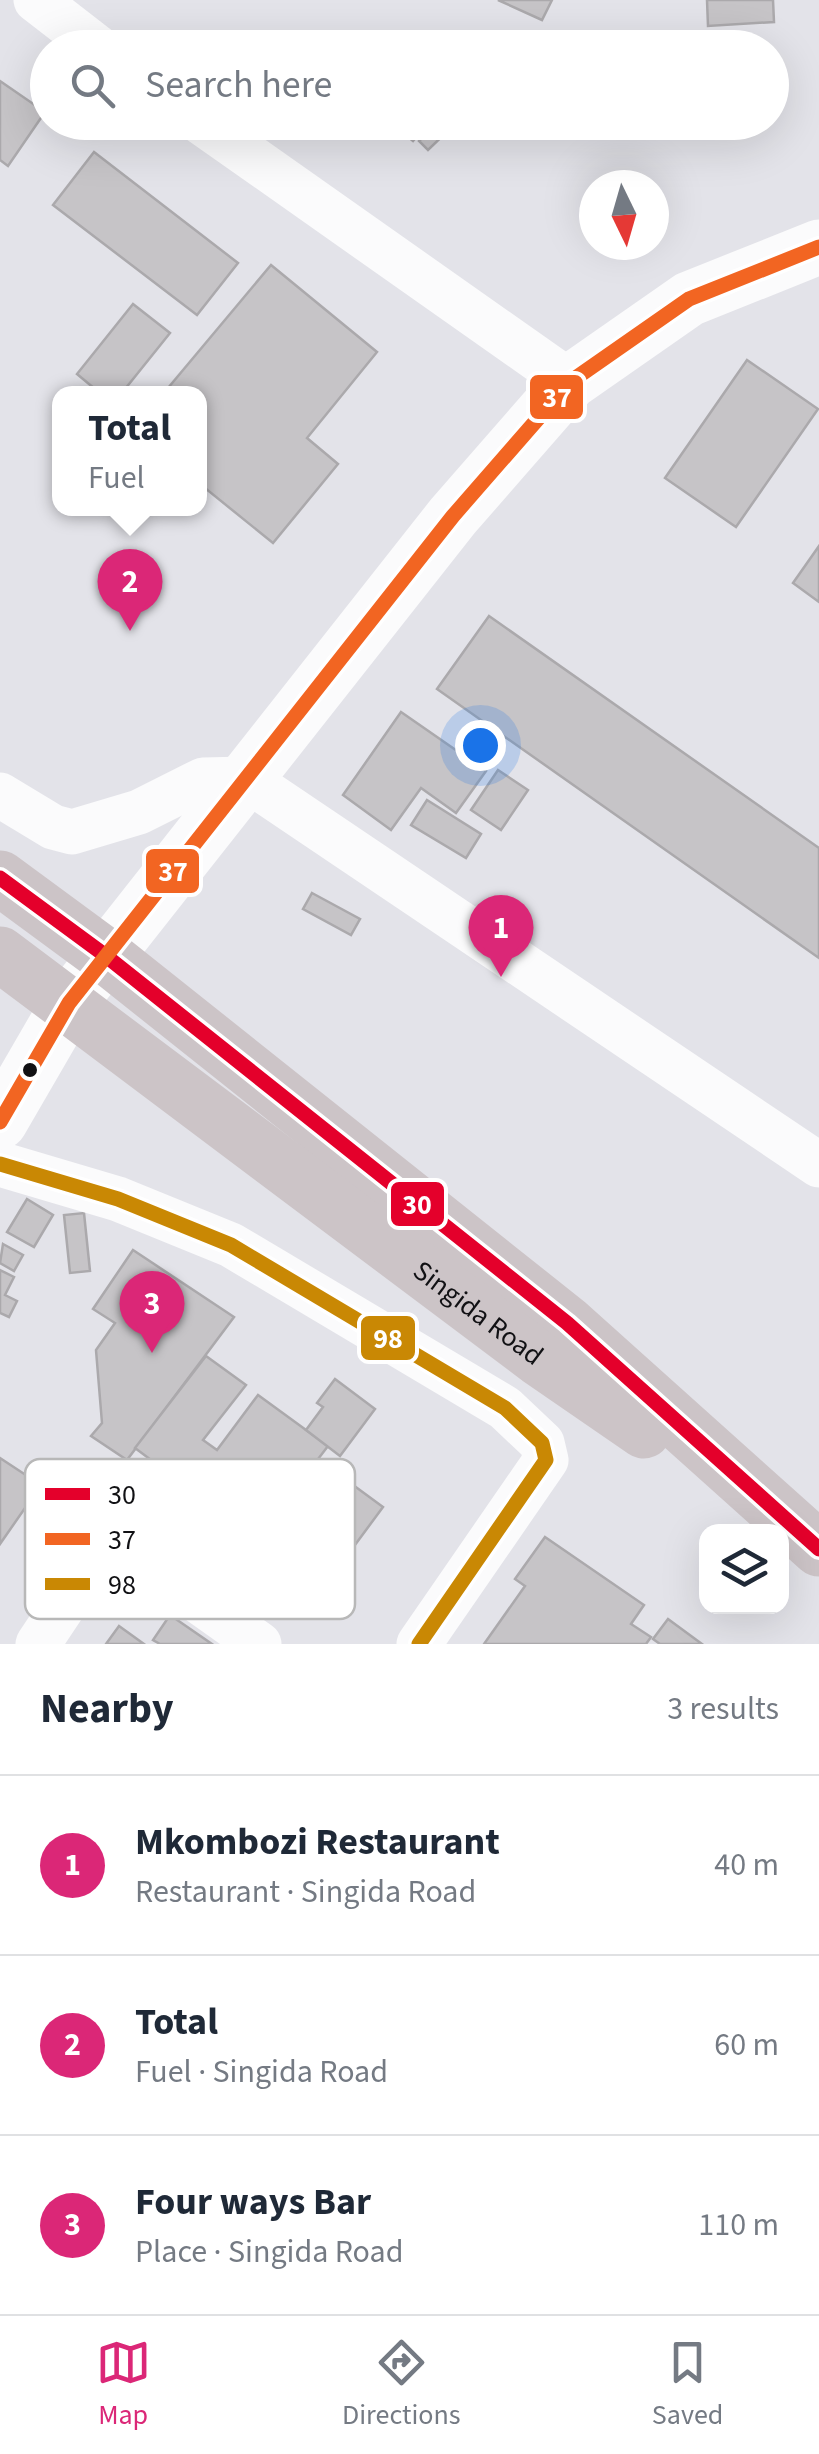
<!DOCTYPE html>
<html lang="en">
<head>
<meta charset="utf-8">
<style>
	body { margin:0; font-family:"Source Sans 3",sans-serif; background:#f2f2f3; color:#1f2937 }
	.controls { position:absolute; right:30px; bottom:30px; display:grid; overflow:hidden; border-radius:20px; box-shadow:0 10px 40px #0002 }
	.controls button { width:90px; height:90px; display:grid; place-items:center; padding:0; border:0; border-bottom:2px solid #e0e1e3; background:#fff; color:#1f2937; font:50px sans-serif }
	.compass { position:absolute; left:579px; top:170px; width:90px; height:90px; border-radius:50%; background:#fff; box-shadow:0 10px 40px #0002; rotate:175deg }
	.you { position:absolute; left:480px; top:745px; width:35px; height:35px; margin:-25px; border:8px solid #fff; border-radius:50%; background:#1a73e8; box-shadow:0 0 0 15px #1a73e833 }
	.badge { display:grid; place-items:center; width:65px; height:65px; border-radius:50%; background:#db2777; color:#fff; font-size:32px; font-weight:700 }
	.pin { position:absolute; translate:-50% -82px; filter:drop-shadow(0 2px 5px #0008) }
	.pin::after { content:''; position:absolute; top:52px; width:35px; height:30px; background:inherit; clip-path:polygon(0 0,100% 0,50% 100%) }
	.popup { position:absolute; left:52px; top:386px; width:155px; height:130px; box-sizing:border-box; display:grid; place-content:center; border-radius:20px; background:#fff; filter:drop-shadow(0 2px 8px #0005); font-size:32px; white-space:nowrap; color:#747a83 }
	.popup b { font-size:38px; color:#1f2937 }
	.popup::after { content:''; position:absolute; left:50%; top:100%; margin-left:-20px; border:20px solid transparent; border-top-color:#fff }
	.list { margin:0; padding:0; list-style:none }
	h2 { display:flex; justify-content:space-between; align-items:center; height:130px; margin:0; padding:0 40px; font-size:42px }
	h2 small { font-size:32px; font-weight:400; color:#747a83 }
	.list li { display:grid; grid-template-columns:65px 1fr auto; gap:30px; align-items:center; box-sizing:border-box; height:180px; padding:0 40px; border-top:2px solid #e0e1e3 }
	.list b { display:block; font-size:38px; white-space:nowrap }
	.list p { margin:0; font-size:32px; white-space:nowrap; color:#747a83 }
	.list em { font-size:32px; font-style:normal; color:#747a83 }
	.icon { flex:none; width:55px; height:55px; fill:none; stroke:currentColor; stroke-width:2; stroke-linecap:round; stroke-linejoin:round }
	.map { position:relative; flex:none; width:819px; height:1644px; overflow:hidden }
	.search { position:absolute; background:#fff; box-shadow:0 10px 40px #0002; left:30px; right:30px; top:30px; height:110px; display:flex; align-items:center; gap:25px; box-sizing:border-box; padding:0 35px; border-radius:55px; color:#747a83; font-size:38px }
	.sheet { height:670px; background:#fff }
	nav { display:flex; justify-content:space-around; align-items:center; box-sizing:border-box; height:140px; border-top:2px solid #e0e1e3; background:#fff; font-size:28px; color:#747a83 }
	nav a { display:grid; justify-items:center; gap:5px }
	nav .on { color:#db2777 }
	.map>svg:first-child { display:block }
	.building { fill:#c6c4c7; stroke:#aba9ac; stroke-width:2.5 }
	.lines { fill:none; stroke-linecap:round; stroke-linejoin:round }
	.minor { stroke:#fbfbfc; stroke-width:45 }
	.tertiary { stroke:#fbfbfc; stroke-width:55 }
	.trunk { stroke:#ccc4c7; stroke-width:55 }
	.bus-1-casing { stroke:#fff; stroke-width:22 }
	.bus-2-casing { stroke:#fff; stroke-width:22 }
	.bus-3-casing { stroke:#fff; stroke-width:22 }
	.bus-1 { stroke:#e4002b; stroke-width:15 }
	.bus-2 { stroke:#f26522; stroke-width:15 }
	.bus-3 { stroke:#c98804; stroke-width:15 }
	.bus-dot { fill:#111114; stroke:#fff; stroke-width:4 }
	.labels { text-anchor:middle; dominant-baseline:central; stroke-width:10; stroke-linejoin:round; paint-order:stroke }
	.street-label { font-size:28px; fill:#111114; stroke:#fff }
	.key { fill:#fff; stroke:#b8b8b8; stroke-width:2.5 }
	.key-label { font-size:28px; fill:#111114 }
	.line-badge { stroke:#fff; stroke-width:4 }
	.badge-label { font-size:28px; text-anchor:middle; font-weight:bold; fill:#fff }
</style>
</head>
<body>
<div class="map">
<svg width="819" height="1644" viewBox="0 0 819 1644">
	<rect width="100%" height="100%" fill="#e3e3e9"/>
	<!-- building -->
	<g class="building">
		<path d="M498,0H552L542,20Z"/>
		<path d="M707,0H773L774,22L708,26Z"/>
		<path d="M0,81L45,112L8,166L0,160Z"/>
		<path d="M390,122H429L413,141Z"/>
		<path d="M438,122H457L428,150L419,141Z"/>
		<path d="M569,122H633L634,123L572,137Z"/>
		<path d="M94,152L238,263L197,315L53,205Z"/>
		<path d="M271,265L377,352L307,438L338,464L273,543L200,484V394H163Z"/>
		<path d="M133,304L170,333L121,394H101L77,374Z"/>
		<path d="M747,360L818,409L736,527L665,478Z"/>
		<path d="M819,546V602L793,583Z"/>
		<path d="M489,616L819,848V958L437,689Z"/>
		<path d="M401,712L486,771L456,813L421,788L391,830L343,795Z"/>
		<path d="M498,770L528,790L501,830L471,810Z"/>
		<path d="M427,800L481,834L466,858L411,825Z"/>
		<path d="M312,893L360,919L351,935L303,909Z"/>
		<path d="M27,1199L53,1215L34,1247L7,1232Z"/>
		<path d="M84,1213L90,1271L70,1273L64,1215Z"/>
		<path d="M3,1244L23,1255L14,1271L0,1263Z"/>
		<path d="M133,1250L234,1317L127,1460L91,1436L102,1423L96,1350L115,1323L93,1309Z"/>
		<path d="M0,1270L14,1277L5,1295L17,1301L9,1317L0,1313Z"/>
		<path d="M206,1356L246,1385L203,1440L217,1450L258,1395L328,1446L257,1539L135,1448Z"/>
		<path d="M335,1379L375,1409L340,1456L306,1430L323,1407L317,1403Z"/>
		<path d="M0,1458L41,1485L0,1544Z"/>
		<path d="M334,1471L383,1507L335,1572L286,1537Z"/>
		<path d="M545,1537L644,1605L631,1624L651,1637L646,1644H484L525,1586L515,1579Z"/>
		<path d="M170,1615L212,1644H160L153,1640Z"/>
		<path d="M668,1619L702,1644H660L653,1639Z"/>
		<path d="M119,1626L144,1644H106Z"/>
	</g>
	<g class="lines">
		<!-- minor -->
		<g class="minor">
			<path d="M36,0L98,48"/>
			<path d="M201,122L570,382"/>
			<path d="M0,795L53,827L72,832L139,812L203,780L246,779L819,1165"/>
			<path d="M0,1164L118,1199L231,1245L505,1408L542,1443L546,1460L419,1644"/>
			<path d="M38,1644L78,1584L117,1573L177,1586L259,1644"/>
		</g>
		<!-- tertiary -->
		<path class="tertiary" d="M0,1122L69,1003L453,516L570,382L689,299L819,247"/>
		<!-- trunk -->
		<g class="trunk">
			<path d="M0,878L106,956L567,1323L819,1549"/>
			<path id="s1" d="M0,954L538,1358L644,1431"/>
		</g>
		<!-- bus-1 casing -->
		<g class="bus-1-casing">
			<path id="bus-1" d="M0,878L106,956L567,1323L819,1549"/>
		</g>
		<!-- bus-2 casing -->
		<g class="bus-2-casing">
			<path id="bus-2" d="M0,1122L69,1003L453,516L570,382L689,299L819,247"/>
		</g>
		<!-- bus-3 casing -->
		<g class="bus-3-casing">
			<path id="bus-3" d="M0,1164L118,1199L231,1245L505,1408L542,1443L546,1460L419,1644"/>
		</g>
		<!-- bus-1 -->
		<use href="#bus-1" class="bus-1"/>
		<!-- bus-2 -->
		<use href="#bus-2" class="bus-2"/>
		<!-- bus-3 -->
		<use href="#bus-3" class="bus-3"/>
	</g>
	<!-- markers -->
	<circle class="bus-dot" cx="30" cy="1070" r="9"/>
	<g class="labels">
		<!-- street labels -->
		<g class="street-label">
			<text stroke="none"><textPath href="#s1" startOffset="598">Singida Road</textPath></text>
		</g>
	</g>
	<!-- legend -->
	<rect x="25" y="1459" width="330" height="160" rx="15" class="key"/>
	<rect x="45" y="1488" width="45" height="12" fill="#e4002b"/>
	<rect x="45" y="1533" width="45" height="12" fill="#f26522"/>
	<rect x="45" y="1578" width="45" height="12" fill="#c98804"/>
	<g class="key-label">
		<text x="108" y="1504">30</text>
		<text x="108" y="1549">37</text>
		<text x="108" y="1594">98</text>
	</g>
	<g class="line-badge">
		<rect x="528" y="373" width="57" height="48" rx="10" fill="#f26522"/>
		<rect x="144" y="847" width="57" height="48" rx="10" fill="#f26522"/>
		<rect x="389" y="1180" width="57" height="48" rx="10" fill="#e4002b"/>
		<rect x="359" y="1314" width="58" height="48" rx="10" fill="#c98804"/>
	</g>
	<g class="badge-label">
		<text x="557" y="407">37</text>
		<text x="173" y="881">37</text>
		<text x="417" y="1214">30</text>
		<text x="388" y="1348">98</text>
	</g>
</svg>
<div class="controls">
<button><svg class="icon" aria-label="layers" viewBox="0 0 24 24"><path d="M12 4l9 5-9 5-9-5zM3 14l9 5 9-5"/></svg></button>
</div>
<svg class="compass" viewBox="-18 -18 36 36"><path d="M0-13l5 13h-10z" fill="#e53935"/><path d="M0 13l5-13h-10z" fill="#747a83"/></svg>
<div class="you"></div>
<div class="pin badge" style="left:501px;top:977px">1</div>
<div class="pin badge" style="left:130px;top:631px">2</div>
<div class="popup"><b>Total</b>Fuel</div>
<div class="pin badge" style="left:152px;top:1353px">3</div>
<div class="search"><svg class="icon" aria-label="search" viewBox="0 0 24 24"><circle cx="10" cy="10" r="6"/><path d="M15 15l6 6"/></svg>Search here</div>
</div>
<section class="sheet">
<h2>Nearby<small>3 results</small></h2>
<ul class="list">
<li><span class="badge">1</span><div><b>Mkombozi Restaurant</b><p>Restaurant · Singida Road</p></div><em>40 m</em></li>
<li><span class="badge">2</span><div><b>Total</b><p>Fuel · Singida Road</p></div><em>60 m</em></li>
<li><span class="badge">3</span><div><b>Four ways Bar</b><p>Place · Singida Road</p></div><em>110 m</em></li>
</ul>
</section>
<nav>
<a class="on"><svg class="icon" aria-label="map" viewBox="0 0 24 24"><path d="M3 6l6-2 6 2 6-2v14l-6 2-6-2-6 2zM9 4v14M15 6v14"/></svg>Map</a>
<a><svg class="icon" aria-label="directions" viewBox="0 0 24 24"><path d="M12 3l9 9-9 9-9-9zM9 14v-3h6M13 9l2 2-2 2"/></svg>Directions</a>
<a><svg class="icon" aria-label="saved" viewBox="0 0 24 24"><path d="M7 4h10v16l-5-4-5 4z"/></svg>Saved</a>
</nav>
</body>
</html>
